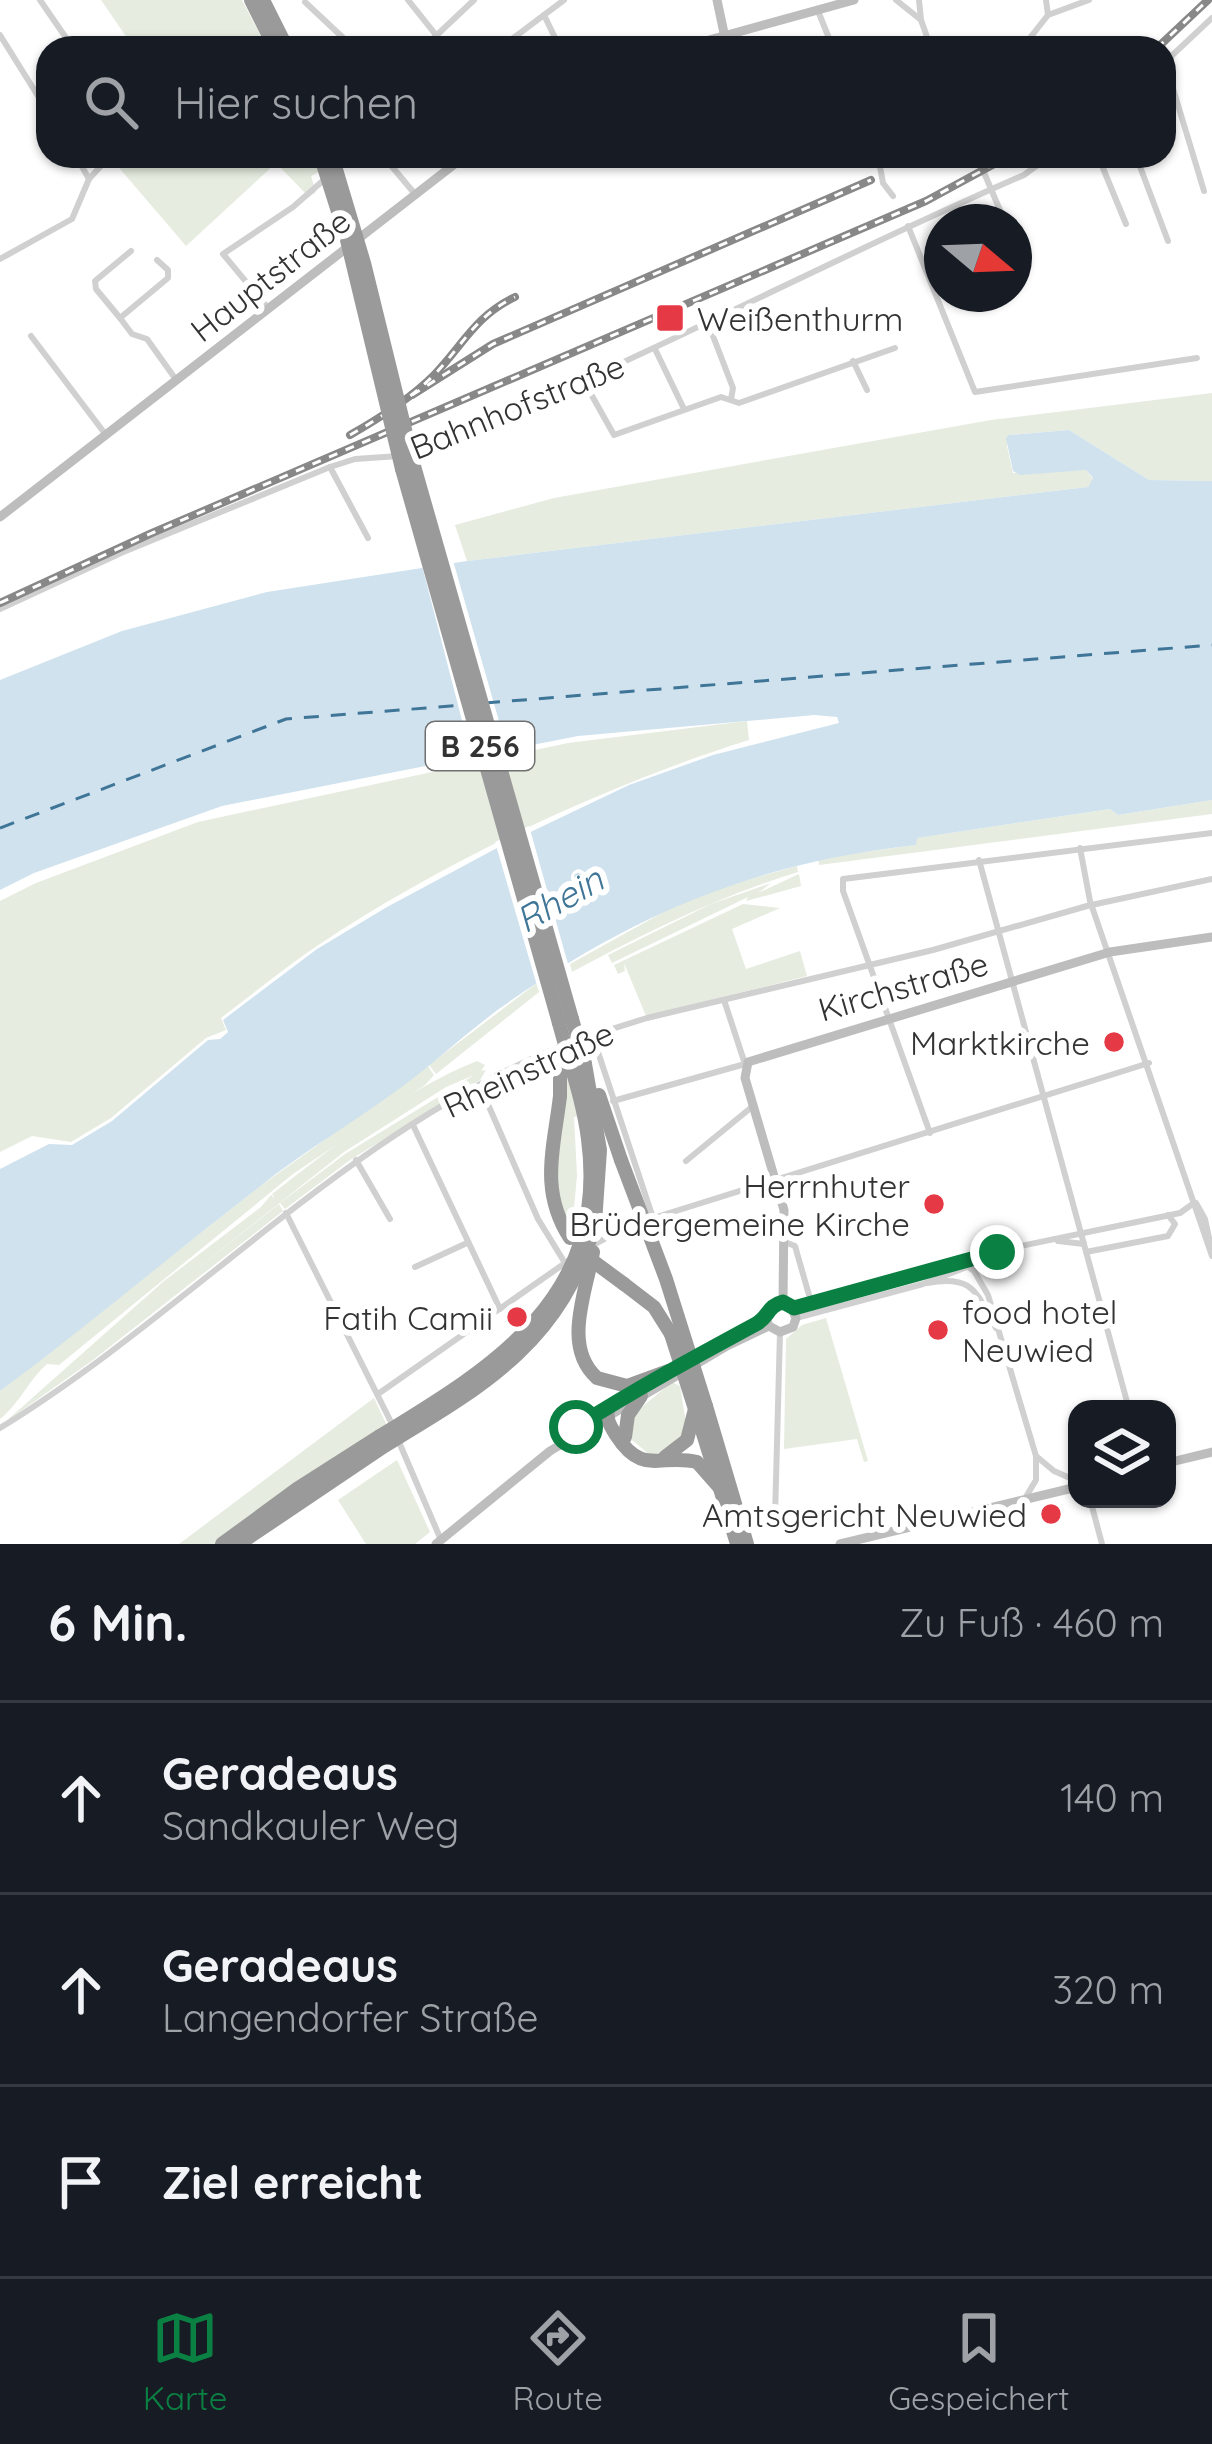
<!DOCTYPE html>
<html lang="de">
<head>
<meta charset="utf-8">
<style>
	body { margin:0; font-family:Quicksand,sans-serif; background:#20242c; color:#f1f3f6 }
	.controls { position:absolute; right:36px; bottom:36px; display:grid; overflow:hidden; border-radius:24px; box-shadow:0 3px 9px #0004 }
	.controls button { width:108px; height:108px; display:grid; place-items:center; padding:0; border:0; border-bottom:3px solid #363941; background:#171b24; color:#f1f3f6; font:60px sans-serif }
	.compass { position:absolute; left:924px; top:204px; width:108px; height:108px; border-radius:50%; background:#171b24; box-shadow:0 3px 9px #0004; rotate:109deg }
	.stop { position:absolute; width:36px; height:36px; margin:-27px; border:9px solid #0b8043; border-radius:50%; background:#fff }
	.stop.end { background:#0b8043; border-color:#fff; box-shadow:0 3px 12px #0008 }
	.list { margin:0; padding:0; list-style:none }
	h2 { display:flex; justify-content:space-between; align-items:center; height:156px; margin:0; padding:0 48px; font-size:51px }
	h2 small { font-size:39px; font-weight:400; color:#9ea1a6 }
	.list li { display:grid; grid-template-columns:78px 1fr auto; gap:36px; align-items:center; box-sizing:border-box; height:192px; padding:0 48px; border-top:3px solid #363941 }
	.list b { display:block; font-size:45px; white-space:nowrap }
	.list p { margin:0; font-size:39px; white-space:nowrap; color:#9ea1a6 }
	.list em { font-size:39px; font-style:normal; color:#9ea1a6 }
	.icon { flex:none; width:66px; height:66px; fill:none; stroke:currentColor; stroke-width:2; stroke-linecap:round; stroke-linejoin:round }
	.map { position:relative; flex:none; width:1212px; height:1544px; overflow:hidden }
	.search { position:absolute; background:#171b24; box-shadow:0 3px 9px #0004; left:36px; right:36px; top:36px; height:132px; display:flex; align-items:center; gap:30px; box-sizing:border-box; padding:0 42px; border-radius:36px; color:#9ea1a6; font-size:45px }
	.sheet { height:732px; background:#171b24 }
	nav { display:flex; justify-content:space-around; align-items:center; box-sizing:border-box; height:168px; border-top:3px solid #363941; background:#171b24; font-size:33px; color:#9ea1a6 }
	nav a { display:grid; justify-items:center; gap:6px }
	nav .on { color:#0b8043 }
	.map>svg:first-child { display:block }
	.green { fill:#e6ecdf }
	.water { fill:#cfe2ee }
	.pier { fill:#fff }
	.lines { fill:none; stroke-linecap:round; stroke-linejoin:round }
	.ferry { stroke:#3f7597; stroke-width:3; stroke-dasharray:15 12; stroke-linecap:butt }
	.street { stroke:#d0d0d0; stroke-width:6 }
	.secondary { stroke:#bdbdbd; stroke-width:9 }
	.highway { stroke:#9a9a9a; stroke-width:14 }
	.rail-casing { stroke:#888; stroke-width:8 }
	.rail { stroke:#fff; stroke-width:3; stroke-dasharray:9; stroke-linecap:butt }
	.highway-bridge { stroke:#9a9a9a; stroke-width:14 }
	.route { stroke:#0b8043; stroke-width:15 }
	.poi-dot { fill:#e63946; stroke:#fff; stroke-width:4.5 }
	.labels { text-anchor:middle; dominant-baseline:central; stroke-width:12; stroke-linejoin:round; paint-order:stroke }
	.shield { fill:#fff; stroke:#707070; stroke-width:3 }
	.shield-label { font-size:30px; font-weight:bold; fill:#333 }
	.street-label { font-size:33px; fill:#333; stroke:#fff }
	.poi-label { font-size:33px; fill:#333; stroke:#fff; text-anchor:end }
	.water-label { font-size:36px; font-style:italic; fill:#3f7597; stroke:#fff }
</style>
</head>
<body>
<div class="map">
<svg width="1212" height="1544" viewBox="0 0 1212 1544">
	<rect width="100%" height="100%" fill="#fff"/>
	<!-- green -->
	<g class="green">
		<path d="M101,0H242L267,48H134Z"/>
		<path d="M109,156H314L319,172L311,176L316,192L309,197L276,163L186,246Z"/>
		<path d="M1212,393V481L1149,480L1069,430L1009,435L1007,446L1013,473L1086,470L1093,479L1088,487L467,561L455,525L554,498L991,420Z"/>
		<path d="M747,721L749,740C603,786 444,861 317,946C284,968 253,994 221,1018L226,1030L206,1038L111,1118L71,1142L32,1136L0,1152V901L36,883L198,822L568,743Z"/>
		<path d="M1212,800V814L819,865L818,858L915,845L916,838L1110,809L1118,815Z"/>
		<path d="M797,866L798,872C717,897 645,933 572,972L570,964L671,908L722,887Z"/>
		<path d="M799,874L801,886L746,901L748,897L612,963L608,955L711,904L771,883L758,893Z"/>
		<path d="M743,904L780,908L732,929L746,969L800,951L807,976L646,1016L624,963L625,971L618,974L614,965Z"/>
		<path d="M537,983L539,992L436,1074L429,1065Z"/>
		<path d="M477,1061L485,1065L481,1071L486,1070L480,1080L350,1160L285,1209L280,1203L345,1154L474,1075L446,1087L344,1152L156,1301L279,1204L283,1211L93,1360L4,1423L164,1281L261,1207L271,1195L275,1199L272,1194C334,1146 404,1090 477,1061Z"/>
		<path d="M428,1066L434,1075L425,1085L293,1174L59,1365L47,1364C28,1381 20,1403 0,1419V1391L259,1187Z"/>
		<path d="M567,1069L579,1116L574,1117L577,1175L572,1231C542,1173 566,1129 567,1069Z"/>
		<path d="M826,1318L868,1461L864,1462L857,1439L784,1449L786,1339L802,1325Z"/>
		<path d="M672,1382L680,1386L687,1429L667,1454L650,1455L632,1440L631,1416Z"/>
		<path d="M374,1398L388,1428L217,1544H179Z"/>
		<path d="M397,1460L430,1532L415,1544H366L338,1500Z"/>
	</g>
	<!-- water -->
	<path class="water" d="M1069,430L1149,480L1212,481V800L1118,815L1110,809L917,838L916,845C759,862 635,913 506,1004C472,1028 440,1058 407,1083C358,1120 305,1150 258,1188C171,1255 88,1326 0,1391V1169L49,1144L72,1145L112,1121L208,1040L220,1039L228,1032L223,1020L317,949L387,907L497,848L629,785L713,755L839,723L837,717L814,715L578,736L222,806L34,873L0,890V680L122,631L267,592L467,561L1088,487L1093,478L1086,470L1020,475L1013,471L1006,438L1009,435Z"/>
	<!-- pier -->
	<g class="pier">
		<path d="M452,557L509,756L473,763L421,562Z"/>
		<path d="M529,826L570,971L538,989L495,842Z"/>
	</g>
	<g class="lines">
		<!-- ferry -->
		<g class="ferry">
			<path d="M485,703L1212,645"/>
			<path d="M0,828L286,719L464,705"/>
		</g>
		<!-- street -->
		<g class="street">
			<path d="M40,0L73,48"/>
			<path d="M408,0L436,35"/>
			<path d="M896,0L921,20"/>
			<path d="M919,0L921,20L931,48"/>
			<path d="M305,2L354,48"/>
			<path d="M818,11L833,48"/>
			<path d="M544,15L560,48"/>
			<path d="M1048,15L1089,0"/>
			<path d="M0,35L48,112"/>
			<path d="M423,48L474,0"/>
			<path d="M500,48L564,0"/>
			<path d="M1022,48L1048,15L1046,0"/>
			<path d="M1165,62L1204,191"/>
			<path d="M1164,63L1212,18"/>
			<path d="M76,156L89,179"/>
			<path d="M383,156L415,194"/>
			<path d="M878,156L883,183L893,196"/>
			<path d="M977,156L1005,222"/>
			<path d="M1098,156L1126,224"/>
			<path d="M1136,156L1168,241"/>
			<path d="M336,169L351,156"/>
			<path d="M908,226L975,392L1197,358"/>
			<path d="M0,259L72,219L89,179L110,156"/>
			<path d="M157,260L168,270V278L120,318L132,334L147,339L177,381"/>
			<path d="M268,308L223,254L293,207L326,178"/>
			<path d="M120,318L96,289L95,281L131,251"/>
			<path d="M708,323L733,388L731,399"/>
			<path d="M31,336L106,435"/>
			<path d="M655,349L683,407"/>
			<path d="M853,361L867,390"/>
			<path d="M582,378L614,435L721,397L739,403L895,348"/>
			<path d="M412,453C621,372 818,264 1024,175L1050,156"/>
			<path d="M330,467L368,538"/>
			<path d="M0,609L121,553L330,467L355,459L399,456"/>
			<path d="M1080,848L1090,901L1212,1256"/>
			<path d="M979,860L1129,1409"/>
			<path d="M592,1034L653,1218"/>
			<path d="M577,1040L647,1018L933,950L1087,906L1212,879"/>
			<path d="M480,1086L538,1219L565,1263"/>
			<path d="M613,1101L745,1064L724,1000"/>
			<path d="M413,1125L500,1309"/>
			<path d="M930,1133L843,891V879L1212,833"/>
			<path d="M356,1160L390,1219"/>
			<path d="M686,1161L753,1106"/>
			<path d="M1196,1203L1205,1219L1212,1252"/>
			<path d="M286,1213L392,1424"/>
			<path d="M1058,1241L1084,1244"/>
			<path d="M785,1242L795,1246L809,1295"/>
			<path d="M589,1247L631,1225L1149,1063"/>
			<path d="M1086,1252L1168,1236L1175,1224L1168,1215"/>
			<path d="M961,1262L974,1271L988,1295L1036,1456V1480L1027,1495"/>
			<path d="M415,1267L467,1243"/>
			<path d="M927,1283C974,1274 976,1293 996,1328"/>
			<path d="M793,1308L997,1251L1180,1213L1194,1203"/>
			<path d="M796,1318L923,1284L1003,1253"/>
			<path d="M378,1394L568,1261"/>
			<path d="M0,1428C192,1310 346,1133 559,1047"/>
			<path d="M399,1442L441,1540"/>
			<path d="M1036,1456L1054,1471L1077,1481"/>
			<path d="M1090,1499L1102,1544"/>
			<path d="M775,1517L780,1332"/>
		</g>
		<!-- secondary -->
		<g class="secondary">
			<path d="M717,0L724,33"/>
			<path d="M680,48L854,0"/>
			<path d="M0,517L465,156"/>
			<path d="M783,1302L784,1210L745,1078L748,1062L1110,952L1212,937"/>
			<path d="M690,1358L766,1318L775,1303L790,1305L796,1318L793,1327L780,1332L769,1326L766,1318"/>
			<path d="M577,1426L650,1382"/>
			<path d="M1167,1463L1212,1452"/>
			<path d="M436,1544L550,1451L727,1346L769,1326"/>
			<path d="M840,1544L1077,1487"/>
		</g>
		<!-- highway -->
		<g class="highway">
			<path d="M251,0L275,48"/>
			<path d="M263,0L287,48"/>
			<path d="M414,466L572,1019"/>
			<path d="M402,469L559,1023"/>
			<path d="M585,1064L600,1150L595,1223"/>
			<path d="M599,1095L621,1160"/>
			<path d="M560,1096C554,1148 539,1190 570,1238"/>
			<path d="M624,1284L654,1307L671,1334"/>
			<path d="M627,1386L668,1371"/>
			<path d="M706,1406L747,1544"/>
			<path d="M608,1407C606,1419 609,1424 616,1435C643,1477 660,1453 697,1462L719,1487"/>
			<path d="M697,1414L737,1544"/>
			<path d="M625,1437L628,1415L641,1396"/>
			<path d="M665,1457L687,1440L695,1409"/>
			<path d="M222,1544L297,1489L380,1436"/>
			<path d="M239,1544L386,1445"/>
		</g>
		<!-- rail casing -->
		<g class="rail-casing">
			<g id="rail">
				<path d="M1157,48L1208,0"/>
				<path d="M412,395L493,344L871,180"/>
				<path d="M350,435C380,418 410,399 434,375C464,344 474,317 515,297"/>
				<path d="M0,603L152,533L926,201L1009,156"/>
			</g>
		</g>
		<!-- rail -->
		<use href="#rail" class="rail"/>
		<!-- highway-bridge -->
		<g class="highway-bridge">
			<path d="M332,156L364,263L414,466"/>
			<path d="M321,158L347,240L402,469"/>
			<path d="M572,1019L585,1064"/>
			<path d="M560,1096V1052"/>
			<path d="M621,1160L666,1279L706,1406"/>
			<path d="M593,1252C586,1292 562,1347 597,1378L627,1386"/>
			<path d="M590,1259L624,1284"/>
			<path d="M671,1334L695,1409"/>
			<path d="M380,1436C495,1366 609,1297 588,1139C583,1100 569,1061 559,1023"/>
			<path d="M386,1445C484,1386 563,1341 595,1223"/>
		</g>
	</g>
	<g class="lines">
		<!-- route -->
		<path class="route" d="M576,1427C634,1390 695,1357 756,1324C769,1317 767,1306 783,1302L794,1308L997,1252"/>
	</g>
	<!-- markers -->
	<g class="poi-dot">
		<rect x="655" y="303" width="30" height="30" rx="6"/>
		<circle cx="1114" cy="1042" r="12"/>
		<circle cx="934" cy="1204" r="12"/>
		<circle cx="517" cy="1317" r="12"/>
		<circle cx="938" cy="1330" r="12"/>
		<circle cx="1051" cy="1514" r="12"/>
	</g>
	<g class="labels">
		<!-- shield labels -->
		<rect class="shield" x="426" y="722" width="108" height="48" rx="9"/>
		<g class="shield-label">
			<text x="480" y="746">B 256</text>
		</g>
		<!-- street labels -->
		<g class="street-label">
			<text transform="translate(270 275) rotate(-38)">Hauptstraße</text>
			<text transform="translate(517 406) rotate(-22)">Bahnhofstraße</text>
			<text transform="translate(903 986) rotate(-16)">Kirchstraße</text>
			<text transform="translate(528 1069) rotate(-25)">Rheinstraße</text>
		</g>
		<!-- poi labels -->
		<g class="poi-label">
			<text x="697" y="318" text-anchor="start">Weißenthurm</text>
			<text x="1090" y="1042">Marktkirche</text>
			<text x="910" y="1185">Herrnhuter<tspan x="910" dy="38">Brüdergemeine Kirche</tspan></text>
			<text x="962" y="1311" text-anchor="start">food hotel<tspan x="962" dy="38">Neuwied</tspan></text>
			<text x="493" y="1317">Fatih Camii</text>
			<text x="1027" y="1514">Amtsgericht Neuwied</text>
		</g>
		<!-- water labels -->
		<g class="water-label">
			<text transform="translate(559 899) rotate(-30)">Rhein</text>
		</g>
	</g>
</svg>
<div class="controls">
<button><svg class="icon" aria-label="layers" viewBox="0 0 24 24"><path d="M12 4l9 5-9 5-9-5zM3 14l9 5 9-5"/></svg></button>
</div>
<svg class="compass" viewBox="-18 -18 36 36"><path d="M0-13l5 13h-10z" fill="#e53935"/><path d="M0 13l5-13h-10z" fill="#9ea1a6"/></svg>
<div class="stop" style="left:576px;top:1427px"></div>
<div class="stop end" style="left:997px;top:1252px"></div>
<div class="search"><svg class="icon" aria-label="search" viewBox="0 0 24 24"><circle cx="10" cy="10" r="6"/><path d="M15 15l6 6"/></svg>Hier suchen</div>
</div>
<section class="sheet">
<h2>6 Min.<small>Zu Fuß · 460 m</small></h2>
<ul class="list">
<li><svg class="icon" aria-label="ahead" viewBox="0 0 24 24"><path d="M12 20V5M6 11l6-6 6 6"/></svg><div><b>Geradeaus</b><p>Sandkauler Weg</p></div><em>140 m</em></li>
<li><svg class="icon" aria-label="ahead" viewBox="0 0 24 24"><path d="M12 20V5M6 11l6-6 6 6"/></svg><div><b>Geradeaus</b><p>Langendorfer Straße</p></div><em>320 m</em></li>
<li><svg class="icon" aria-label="arrive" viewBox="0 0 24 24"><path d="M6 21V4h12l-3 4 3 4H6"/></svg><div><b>Ziel erreicht</b></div></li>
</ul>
</section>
<nav>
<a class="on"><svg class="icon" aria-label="map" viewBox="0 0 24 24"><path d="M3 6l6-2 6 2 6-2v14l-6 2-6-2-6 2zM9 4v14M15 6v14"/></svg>Karte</a>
<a><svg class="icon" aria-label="directions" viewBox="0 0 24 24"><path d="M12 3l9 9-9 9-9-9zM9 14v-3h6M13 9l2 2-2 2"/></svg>Route</a>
<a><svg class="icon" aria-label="saved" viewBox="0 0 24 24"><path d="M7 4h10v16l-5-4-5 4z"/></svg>Gespeichert</a>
</nav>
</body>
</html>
